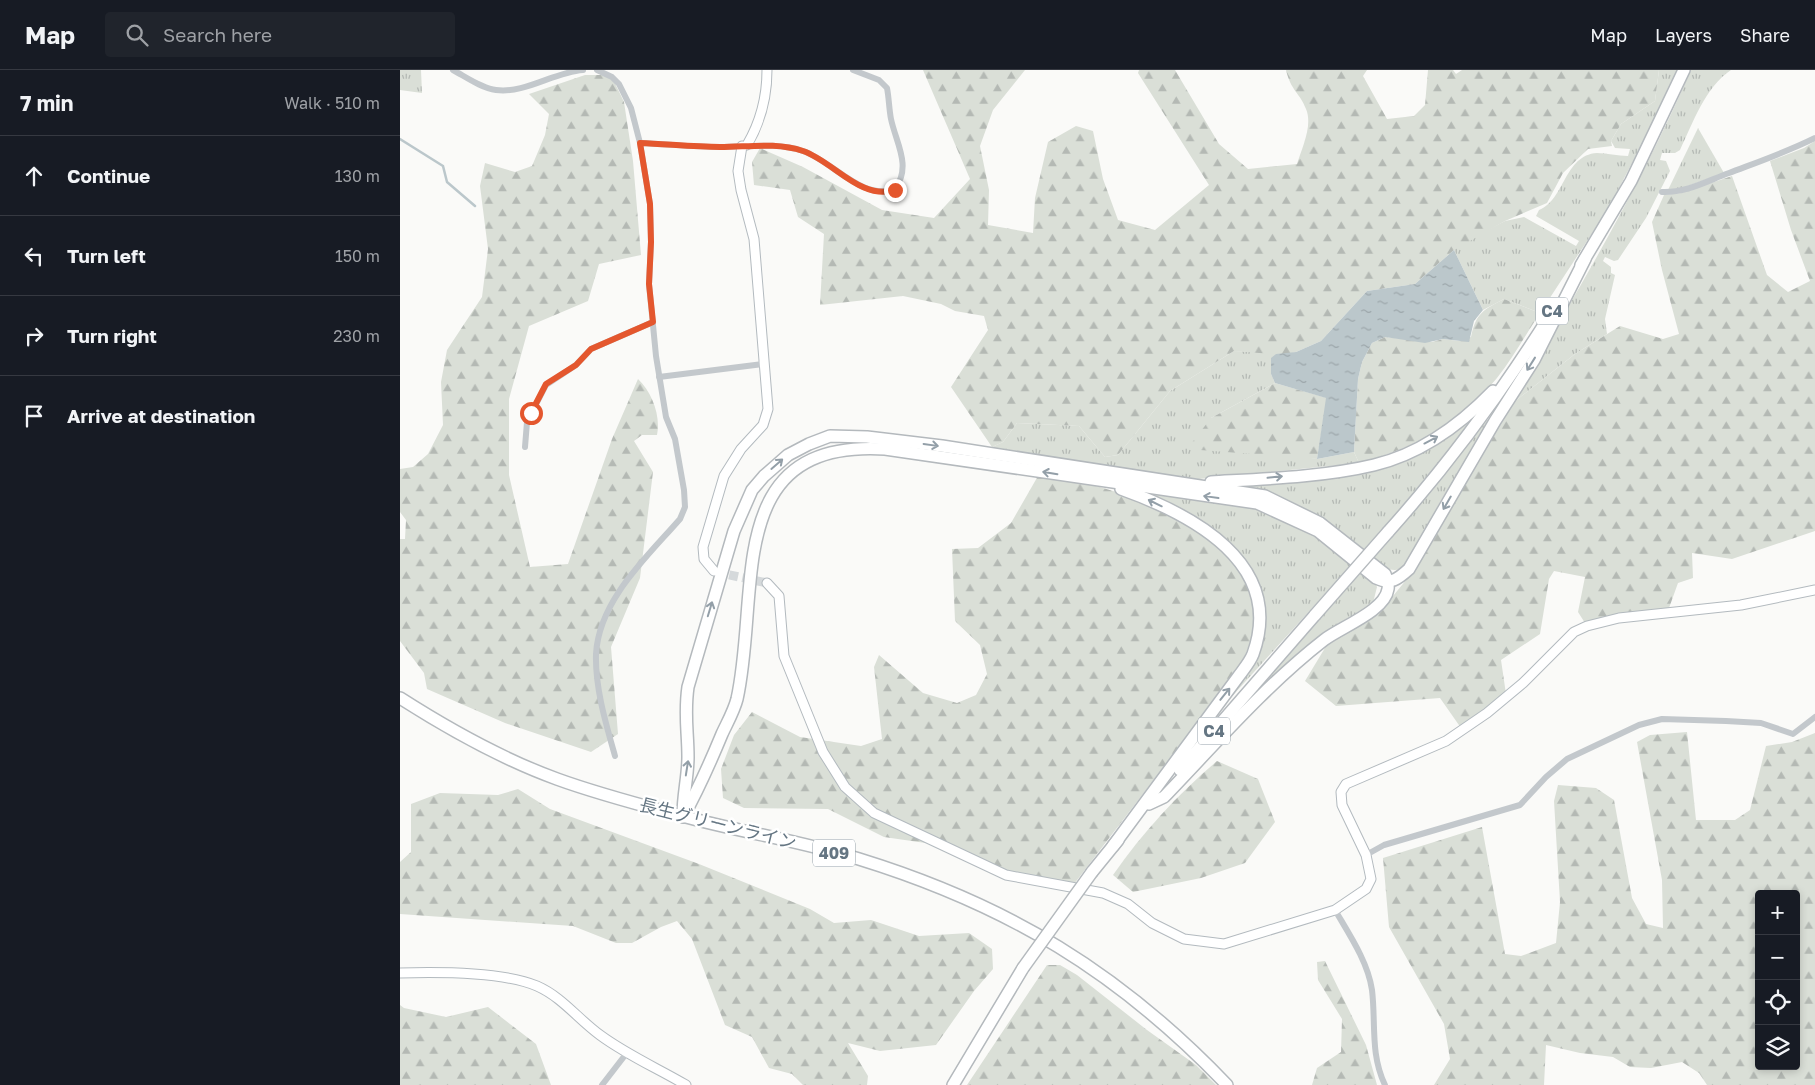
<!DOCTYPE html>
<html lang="en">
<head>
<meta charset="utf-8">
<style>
	body { margin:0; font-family:"Golos Text","Noto Sans JP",sans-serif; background:#20242c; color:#f1f3f6 }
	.controls { position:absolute; right:15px; bottom:15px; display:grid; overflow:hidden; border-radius:5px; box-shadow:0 2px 8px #0003 }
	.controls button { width:45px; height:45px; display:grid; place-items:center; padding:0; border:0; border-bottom:1px solid #363941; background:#171b24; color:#f1f3f6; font:25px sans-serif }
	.stop { position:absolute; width:15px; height:15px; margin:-11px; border:4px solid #e4572e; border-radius:50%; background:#fff }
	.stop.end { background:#e4572e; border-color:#fff; box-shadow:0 1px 5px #0008 }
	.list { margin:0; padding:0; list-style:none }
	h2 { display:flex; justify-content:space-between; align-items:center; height:65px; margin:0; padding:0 20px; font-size:21px }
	h2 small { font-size:16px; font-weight:400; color:#9ea1a6 }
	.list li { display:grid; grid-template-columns:32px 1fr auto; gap:15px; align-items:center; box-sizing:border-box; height:80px; padding:0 20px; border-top:1px solid #363941 }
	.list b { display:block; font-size:19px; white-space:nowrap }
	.list em { font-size:16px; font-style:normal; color:#9ea1a6 }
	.icon { flex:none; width:28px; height:28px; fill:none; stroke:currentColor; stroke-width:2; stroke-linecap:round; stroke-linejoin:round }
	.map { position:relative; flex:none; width:1415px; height:1015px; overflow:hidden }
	header { display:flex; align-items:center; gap:30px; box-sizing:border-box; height:70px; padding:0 25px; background:#171b24; border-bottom:1px solid #363941 }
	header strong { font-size:24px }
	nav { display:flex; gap:28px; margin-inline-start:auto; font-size:18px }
	.search { width:350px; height:45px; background:#20242c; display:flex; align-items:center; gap:12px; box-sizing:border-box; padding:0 18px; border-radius:5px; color:#9ea1a6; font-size:19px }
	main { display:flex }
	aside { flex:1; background:#171b24 }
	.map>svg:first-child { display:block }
	.grass { fill:url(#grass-tufts) }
	.forest { fill:url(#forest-firs); fill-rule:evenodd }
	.water { fill:url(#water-ripples) }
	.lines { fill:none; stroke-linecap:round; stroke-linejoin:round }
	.stream { stroke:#bbc7cb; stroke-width:2.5 }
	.secondary-tunnel { stroke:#d5d9db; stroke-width:9; stroke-dasharray:9 4.5; stroke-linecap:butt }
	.secondary-casing { stroke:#b3babf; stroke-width:11 }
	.highway-casing { stroke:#b4b9bd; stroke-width:14 }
	.street { stroke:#c3c8cc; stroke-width:6 }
	.secondary { stroke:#fff; stroke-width:9 }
	.highway { stroke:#fff; stroke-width:11 }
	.highway-bridge-casing { stroke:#b4b9bd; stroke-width:14; stroke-linecap:butt }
	.highway-bridge { stroke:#fff; stroke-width:11 }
	.oneway { stroke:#939fa8 }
	.route { stroke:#e4572e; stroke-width:6 }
	.labels { text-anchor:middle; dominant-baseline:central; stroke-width:5; stroke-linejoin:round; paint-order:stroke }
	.shield { fill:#fff; stroke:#939fa8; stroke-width:1 }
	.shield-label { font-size:16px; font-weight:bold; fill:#657683 }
	.street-label { font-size:18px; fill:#657683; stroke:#fff }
</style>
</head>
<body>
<header>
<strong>Map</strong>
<div class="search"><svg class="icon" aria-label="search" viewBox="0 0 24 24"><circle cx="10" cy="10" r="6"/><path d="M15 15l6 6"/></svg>Search here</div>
<nav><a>Map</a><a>Layers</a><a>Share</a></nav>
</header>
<main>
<aside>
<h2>7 min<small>Walk · 510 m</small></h2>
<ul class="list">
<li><svg class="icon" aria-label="ahead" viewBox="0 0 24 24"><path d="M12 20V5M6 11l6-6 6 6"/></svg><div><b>Continue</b></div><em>130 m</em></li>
<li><svg class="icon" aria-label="left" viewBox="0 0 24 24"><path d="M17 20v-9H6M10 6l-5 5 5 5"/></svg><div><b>Turn left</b></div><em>150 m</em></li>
<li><svg class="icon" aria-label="right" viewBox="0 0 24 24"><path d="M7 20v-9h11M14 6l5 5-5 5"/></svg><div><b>Turn right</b></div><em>230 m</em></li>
<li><svg class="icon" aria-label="arrive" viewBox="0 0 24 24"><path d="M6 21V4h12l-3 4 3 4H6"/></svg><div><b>Arrive at destination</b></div></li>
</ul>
</aside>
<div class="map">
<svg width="1415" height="1015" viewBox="0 0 1415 1015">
	<defs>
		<pattern id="grass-tufts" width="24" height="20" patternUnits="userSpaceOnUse" patternTransform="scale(1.25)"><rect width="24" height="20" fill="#dadfd7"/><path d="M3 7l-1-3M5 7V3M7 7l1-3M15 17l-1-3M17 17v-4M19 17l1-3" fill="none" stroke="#b4b9b4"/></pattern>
		<pattern id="forest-firs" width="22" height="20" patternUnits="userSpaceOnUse" patternTransform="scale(1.25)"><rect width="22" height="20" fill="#dadfd7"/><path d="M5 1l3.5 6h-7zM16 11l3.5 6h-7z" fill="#b4b9b4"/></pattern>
		<pattern id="water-ripples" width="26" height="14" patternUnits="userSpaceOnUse" patternTransform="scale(1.25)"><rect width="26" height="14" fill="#bbc7cb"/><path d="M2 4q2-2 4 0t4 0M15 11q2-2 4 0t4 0" fill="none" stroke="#9ca6aa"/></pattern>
	</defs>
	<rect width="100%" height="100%" fill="#fafaf8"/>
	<!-- grass -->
	<g class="grass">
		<path d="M0,0H21L22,23L0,20Z"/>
		<path d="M1259,0H1277L1242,74L1208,139L1140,243L1104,229L1083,240L1053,178L1105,151L1124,147L1176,176L1179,171L1136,146L1139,140C1165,130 1164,85 1197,83C1206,83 1218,86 1228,86L1230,79L1215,78L1211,71L1221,54L1255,31Z"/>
		<path d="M1291,0H1331C1305,17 1293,53 1280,80L1275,83H1262L1260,90L1266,91L1270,101L1246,148L1218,190L1214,191L1205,187L1203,191L1211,197V203L1215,205L1205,249L1207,264L1175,284L1109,336C1175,227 1240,117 1291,0Z"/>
		<path d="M1298,58L1324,103L1279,119L1268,120Z"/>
		<path d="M834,281L881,283L876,284L871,304L875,313L811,348L899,386L917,389L954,382L959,393L799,409L613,385L592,377L603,372L617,353L679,356L705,387L718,385L770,321Z"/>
		<path d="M1077,343L1021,415L964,480L940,461L904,438L836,416L960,402Z"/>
		<path d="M1087,350L1090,351L1040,432L1006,496C993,505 984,497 973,489Z"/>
		<path d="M738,421L851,437C892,449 919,468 953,493L825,634L858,578Z"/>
		<path d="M962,501L974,510L977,517L973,533L804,679Z"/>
	</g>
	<!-- forest -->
	<g class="forest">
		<path d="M523,0H625L593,40L580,76L589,120L588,155L633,163L635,128L648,72L676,56L693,61L703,109L718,150L755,160L809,115L738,3L739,0H775L819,74L848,99L897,94C902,78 913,55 906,39C900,23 891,21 886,0H967L963,6L987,49L1014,46L1025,35L1028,0H1053L1056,4L1062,0H1259L1255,31L1221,54L1211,71L1212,76L1188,79L1163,103L1147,133L1105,151L1054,180L1015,214L967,221L921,271L896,282L884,285L834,281L770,321L718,385L705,387L679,356L617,353L603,372L592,377L551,317L588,260L584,246L555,241L541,234L503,226L420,235L424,164L398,147L390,120L354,115L352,92L360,78L403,97L482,140L534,148L570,109Z"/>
		<path d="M185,5H211L224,32L233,91L241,185L199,194L188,231L129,256L109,329V405L130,497L168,494L212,369L238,309C252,322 261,346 257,365H242L234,371L253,402L240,508L211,577L218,664L191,682L105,653L27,619L24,603L0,571V469H5L6,450L0,442V399L13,397L28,384L43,355L41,312L47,280L82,227L88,179L80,116L85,93L115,102L132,96L145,65L149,44L129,24Z"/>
		<path d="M1415,71V461L1332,489L1292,483L1293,508L1278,513L1269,538L1185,553L1178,542L1185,507L1154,501L1149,509L1140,564L1101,590L1106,624L1061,658L1040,628L936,636L905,611L928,573L973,544L993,526L1011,504L1109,336L1175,284L1220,256L1263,269L1279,264L1262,200L1252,152L1264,125L1281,123L1332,106L1367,205L1388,222L1410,211L1391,160L1370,91L1404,78Z"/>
		<path d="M1104,229L1140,243C1126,264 1113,288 1097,308C1058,355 1017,377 959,393L954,382L958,309L962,292L972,273L985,267L1032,272L1043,269L1059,271L1071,267C1076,243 1083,240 1104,229Z"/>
		<path d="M875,313L927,328L917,389L787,379L811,348Z"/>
		<path d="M638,406C653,408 669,409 684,413C770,433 905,498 834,605L674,814L612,803L553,777L484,767L428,739L344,738L323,728L321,699L334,665L352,642L400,667L461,676L482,669L474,597L479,585L523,623L557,633L576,625L587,604L580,575L555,551L552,479L578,478L611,453Z"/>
		<path d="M1287,662L1296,750H1335L1350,740L1366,676L1392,672L1415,663V1015H1307L1299,1003L1282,992L1251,998L1230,997L1213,987L1180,983L1146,975L1144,1015H1034L1050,989L1044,954L989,857L983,788L1082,757L1105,884L1121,886L1156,873L1160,832L1154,731L1158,715L1196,718L1214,730L1232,828L1246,854L1263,858L1262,810L1237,672L1250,665ZM1359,824H1396V996H1359Z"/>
		<path d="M817,691L858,709L875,752L845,793L801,808L733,822L713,805C743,762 777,725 817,691Z"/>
		<path d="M118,719L150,739L299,794L410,839L434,853L471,850L519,866L569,863L592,879L593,899L574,921L536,975L480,981L448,973L468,1006L467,1015H403L392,1004L369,998L352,967L325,955L292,869L277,851L261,857L232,873H216L173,856L0,844V792L11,782V734L40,723L98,725Z"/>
		<path d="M925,891L966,975L977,1015H912L917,998L941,982L942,949L918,910L917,892Z"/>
		<path d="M647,895H660L677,905L747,960L796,995L816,1015H567Z"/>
		<path d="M0,935L4,938L46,947L88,937L136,974L151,1015H0Z"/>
	</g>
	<!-- water -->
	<path class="water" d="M1054,180L1083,240L1074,251L1069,272L1043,269L1025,273L985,267L972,273L962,292L958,309L954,382L917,389L926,328L875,313L871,304V288L876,284L896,282L921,271L967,221L1015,214Z"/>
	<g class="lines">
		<!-- stream -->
		<path class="stream" d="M0,69L43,96L47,112L75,136"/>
		<!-- secondary-tunnel -->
		<path class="secondary-tunnel" d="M316,502L367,513"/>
		<!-- secondary casing -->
		<g class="secondary-casing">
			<g id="secondary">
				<path d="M347,75C360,53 367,26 367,0"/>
				<path d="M314,501L304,489L303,477L324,406L341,379L363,355L368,339L354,169L341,120L338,101L342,76"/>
				<path d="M367,513L379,526L384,586L423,682L445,717L474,743L606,805L703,823L728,834L752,853L784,869L824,874L935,840L966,819L971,809L966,785L942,735L941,722L946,714L1046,671L1087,643L1123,613L1174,562L1187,556L1219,548L1341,535L1415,520"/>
				<path d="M0,903C36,902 104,902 137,916C162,927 178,949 200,965C227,985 257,998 286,1015"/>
			</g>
		</g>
		<!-- highway casing -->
		<g class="highway-casing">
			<g id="highway">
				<path d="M1181,195L1231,111L1284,0"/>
				<path d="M811,412C862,409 924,407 974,395C1020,384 1061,354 1093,321"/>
				<path d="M988,462C1048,395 1101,323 1149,247"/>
				<path d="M0,628C50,660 102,689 157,709C198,724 241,735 282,746C340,762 401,771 459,789C608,835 719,902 827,1015"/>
				<path d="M780,700L915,545"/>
				<path d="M283,745C283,725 288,706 288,687C288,662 284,644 288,617L334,461L352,420L364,406L388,385L409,374L430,366L467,367L542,376L865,426L920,453L985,504C987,509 989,514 988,519C985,541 941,557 924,570C865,616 816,673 764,727L749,734"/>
				<path d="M283,747C298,720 310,693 322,664C327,653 334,641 337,629C361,522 321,369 485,379L857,433L918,461L976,508C991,515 998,509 1009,499L1095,351L1134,290L1185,189"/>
				<path d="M713,776L838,607C843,600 850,592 853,584C886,493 791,444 721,419"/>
				<path d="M692,802L718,770"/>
				<path d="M553,1015L623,898"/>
			</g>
		</g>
		<!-- street -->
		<g class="street">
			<path d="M53,0C66,7 81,18 96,20C125,24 154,2 183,0"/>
			<path d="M197,0L212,7L219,14L231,38L240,73L250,134L251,172L249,214L256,286L266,347L275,369L284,420L285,437L280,449C247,487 199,530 196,584C195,618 206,654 215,686"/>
			<path d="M240,73C267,74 294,77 320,77C348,77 376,72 403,81C433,91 461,131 495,119C512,96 496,73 491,49C489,39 489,28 487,18L479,10L453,0"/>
			<path d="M1262,122C1286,123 1307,111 1329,103C1358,92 1387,82 1415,68"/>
			<path d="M259,307L363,294"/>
			<path d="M125,377L127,352L146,315L176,295L191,279L253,252"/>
			<path d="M966,785L984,775L1120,735L1146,707L1167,689L1239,655L1262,649L1326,651L1361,653L1393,664L1415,647"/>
			<path d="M935,840C949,864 968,892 972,920C976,953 970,984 985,1015"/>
			<path d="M202,1015L226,984"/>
		</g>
		<!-- secondary -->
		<use href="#secondary" class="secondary"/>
		<!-- highway -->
		<use href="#highway" class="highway"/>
		<!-- highway-bridge casing -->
		<g class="highway-bridge-casing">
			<g id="highway-bridge">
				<path d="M915,545L988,462"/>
				<path d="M623,898L692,802"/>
			</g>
		</g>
		<!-- highway-bridge -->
		<use href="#highway-bridge" class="highway-bridge"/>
	</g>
	<!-- one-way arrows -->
	<defs><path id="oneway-shaft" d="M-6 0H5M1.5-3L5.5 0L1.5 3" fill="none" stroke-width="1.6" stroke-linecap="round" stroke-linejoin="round" transform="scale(1.25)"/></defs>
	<g class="oneway">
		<use href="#oneway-shaft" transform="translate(1131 294) rotate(122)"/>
		<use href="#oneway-shaft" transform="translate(1031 370) rotate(-28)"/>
		<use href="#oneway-shaft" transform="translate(531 375) rotate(8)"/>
		<use href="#oneway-shaft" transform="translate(377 394) rotate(-41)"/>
		<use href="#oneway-shaft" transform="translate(650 403) rotate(-171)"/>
		<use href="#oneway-shaft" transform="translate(875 407) rotate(-6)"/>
		<use href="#oneway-shaft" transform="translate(811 427) rotate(-172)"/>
		<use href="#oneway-shaft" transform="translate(755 433) rotate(-154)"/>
		<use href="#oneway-shaft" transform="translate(1047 433) rotate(120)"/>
		<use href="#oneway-shaft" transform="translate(310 539) rotate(-73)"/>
		<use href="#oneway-shaft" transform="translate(825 624) rotate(-51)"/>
		<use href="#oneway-shaft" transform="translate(287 698) rotate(-81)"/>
	</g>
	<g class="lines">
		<!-- route -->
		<path class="route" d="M131,343L146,314L176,295L191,279L253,252L249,214L251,172L250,134L240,73C267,74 293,77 320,77C348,77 376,72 403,81C433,91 461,131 495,120"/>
	</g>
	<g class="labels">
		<!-- shield labels -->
		<g class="shield">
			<rect x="1136" y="227.5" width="32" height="27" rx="4"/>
			<rect x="798" y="647.5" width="32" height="27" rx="4"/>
			<rect x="413" y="769.5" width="42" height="27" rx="4"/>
		</g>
		<g class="shield-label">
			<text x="1152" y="241">C4</text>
			<text x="814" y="661">C4</text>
			<text x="434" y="783">409</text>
		</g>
		<!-- street labels -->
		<g class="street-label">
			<text transform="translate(318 753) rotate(14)">長生グリーンライン</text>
		</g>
	</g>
</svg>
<div class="controls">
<button>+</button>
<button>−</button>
<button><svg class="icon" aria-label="locate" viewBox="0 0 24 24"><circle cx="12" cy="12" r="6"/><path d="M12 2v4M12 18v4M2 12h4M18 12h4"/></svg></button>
<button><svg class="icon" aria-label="layers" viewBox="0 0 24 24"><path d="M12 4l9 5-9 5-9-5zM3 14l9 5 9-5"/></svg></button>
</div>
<div class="stop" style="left:131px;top:343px"></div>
<div class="stop end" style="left:495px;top:120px"></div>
</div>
</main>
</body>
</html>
